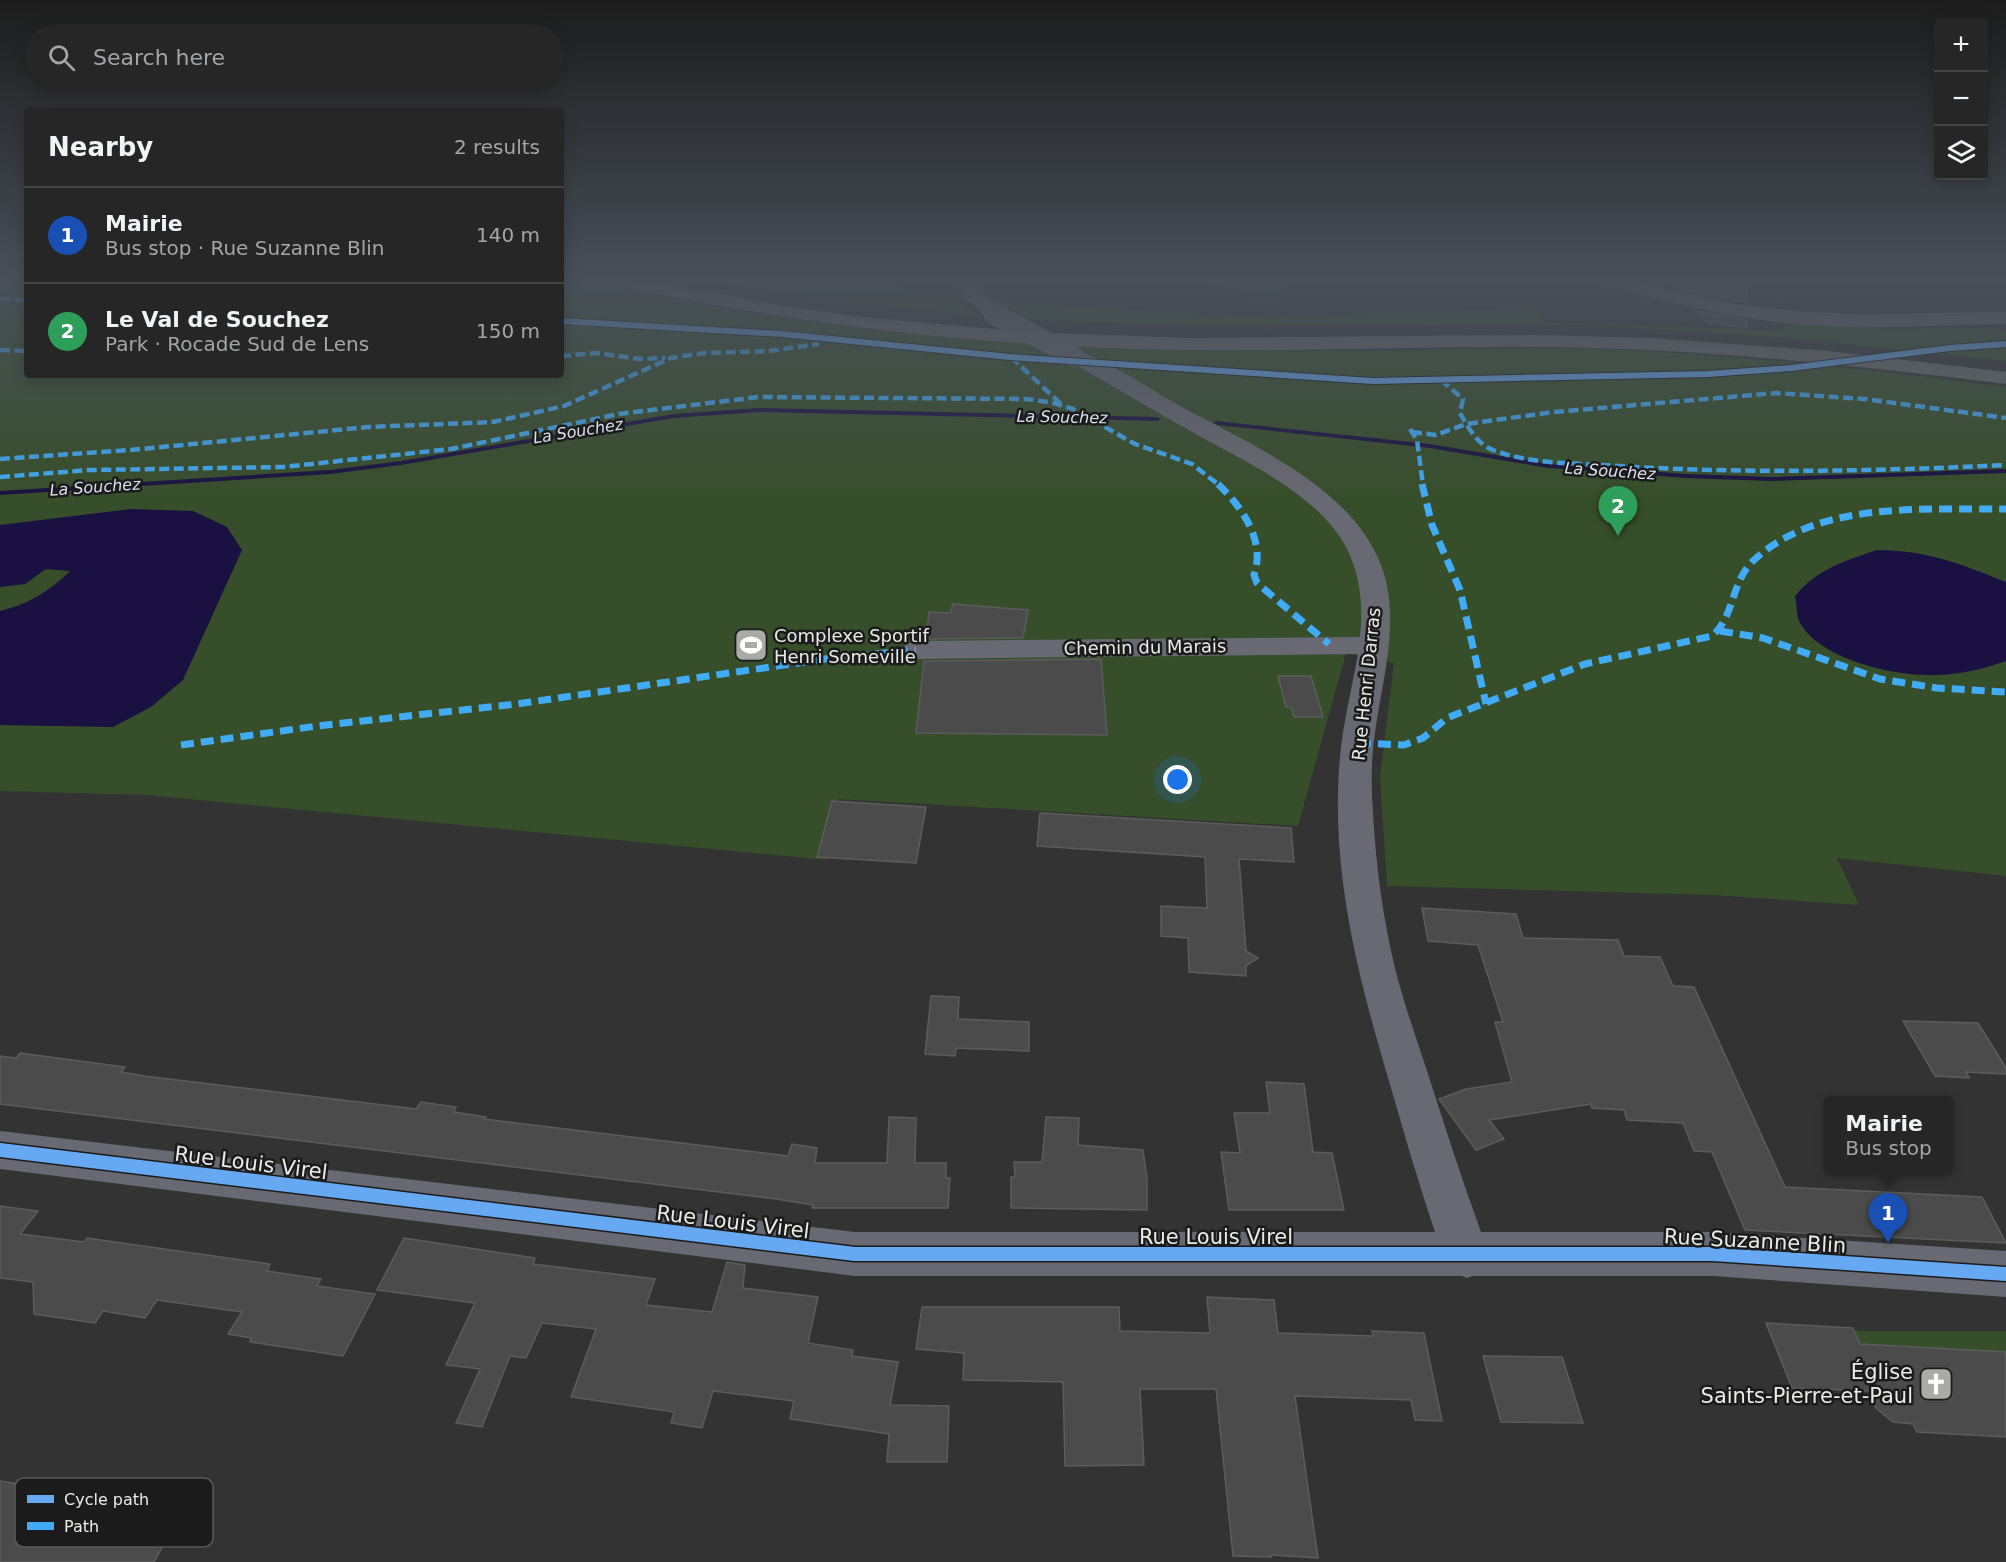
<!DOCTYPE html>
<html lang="en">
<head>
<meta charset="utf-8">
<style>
	body { margin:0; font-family:"DejaVu Sans",sans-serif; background:#2e2e2e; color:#f1f3f6 }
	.controls { position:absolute; right:18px; top:18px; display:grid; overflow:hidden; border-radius:6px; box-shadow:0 3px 15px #0003 }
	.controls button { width:54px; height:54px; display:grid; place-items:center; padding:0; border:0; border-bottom:2px solid #424343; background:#262626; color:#f1f3f6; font:30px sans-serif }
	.you { position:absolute; left:1178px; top:780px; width:21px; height:21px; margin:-15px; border:4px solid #fff; border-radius:50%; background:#1a73e8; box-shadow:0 0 0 9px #1a73e833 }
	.badge { display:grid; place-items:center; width:39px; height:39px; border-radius:50%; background:#8c9099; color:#fff; font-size:20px; font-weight:700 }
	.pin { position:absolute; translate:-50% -50px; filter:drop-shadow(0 2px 3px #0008) }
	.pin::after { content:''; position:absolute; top:32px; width:21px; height:18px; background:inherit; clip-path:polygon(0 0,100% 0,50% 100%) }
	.popup { position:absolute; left:1824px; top:1096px; width:129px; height:78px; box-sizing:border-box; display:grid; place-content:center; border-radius:6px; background:#262626; filter:drop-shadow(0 2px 4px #0005); font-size:20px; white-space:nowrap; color:#a4a5a7 }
	.popup b { font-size:22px; color:#f1f3f6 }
	.popup::after { content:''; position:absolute; left:50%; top:100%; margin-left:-12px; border:12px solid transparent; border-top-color:#262626 }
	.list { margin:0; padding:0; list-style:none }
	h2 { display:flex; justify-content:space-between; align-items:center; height:78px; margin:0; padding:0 24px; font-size:26px }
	h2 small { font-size:20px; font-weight:400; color:#a4a5a7 }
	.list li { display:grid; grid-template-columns:39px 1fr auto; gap:18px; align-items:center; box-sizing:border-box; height:96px; padding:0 24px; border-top:2px solid #424343 }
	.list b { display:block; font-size:22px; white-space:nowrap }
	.list p { margin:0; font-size:20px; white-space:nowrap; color:#a4a5a7 }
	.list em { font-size:20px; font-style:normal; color:#a4a5a7 }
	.icon { flex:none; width:33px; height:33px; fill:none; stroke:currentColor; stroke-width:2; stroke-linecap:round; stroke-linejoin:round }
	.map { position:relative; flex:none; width:2006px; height:1562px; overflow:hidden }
	.search { position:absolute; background:#262626; box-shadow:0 3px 15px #0003; left:24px; top:24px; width:540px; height:66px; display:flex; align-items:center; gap:15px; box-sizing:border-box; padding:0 21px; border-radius:33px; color:#a4a5a7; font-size:22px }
	.panel { position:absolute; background:#262626; box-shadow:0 3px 15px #0003; left:24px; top:108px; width:540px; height:270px; border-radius:6px }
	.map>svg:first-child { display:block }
	.green { fill:#374e2a }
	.water { fill:#1a1041 }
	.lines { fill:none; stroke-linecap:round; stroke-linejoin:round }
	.stream { fill:#1a1041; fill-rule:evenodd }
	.building { fill:#4a4b4a; stroke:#5b5c5b; stroke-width:1.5 }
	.minor { fill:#696973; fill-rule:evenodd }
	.highway { fill:#6c6c6f; fill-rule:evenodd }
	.minor-bridge { stroke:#696973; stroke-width:21 }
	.quiet-far1 { stroke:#42abf6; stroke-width:4.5; stroke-dasharray:10 4.5; stroke-linecap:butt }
	.quiet { stroke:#42abf6; stroke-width:7; stroke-dasharray:13 7; stroke-linecap:butt }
	.cycleway-far1-casing { stroke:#1a1b1a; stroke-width:8 }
	.cycleway-casing { stroke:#1a1b1a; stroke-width:17 }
	.cycleway-far1 { stroke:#66a8f1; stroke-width:6 }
	.cycleway { stroke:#66a8f1; stroke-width:14 }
	.labels { text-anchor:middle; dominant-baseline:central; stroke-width:5; stroke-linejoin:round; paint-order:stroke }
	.far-water-label { font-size:16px; font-style:italic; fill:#dedef1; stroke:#1a1b1a }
	.poi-label { font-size:18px; fill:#eaebe9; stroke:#1a1b1a; text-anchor:start }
	.street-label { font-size:18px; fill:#eaebe9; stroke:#1a1b1a }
	.near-street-label { font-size:21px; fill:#eaebe9; stroke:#1a1b1a }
	.near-poi-label { font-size:21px; fill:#eaebe9; stroke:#1a1b1a; text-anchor:end }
	.key { fill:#1a1b1a; stroke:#585958; stroke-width:1.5 }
	.key-label { font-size:16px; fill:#eaebe9 }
</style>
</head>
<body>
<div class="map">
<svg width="2006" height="1562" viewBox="0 0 2006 1562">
	<rect width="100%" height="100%" fill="#323332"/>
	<!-- green -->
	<g class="green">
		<path d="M0,281L27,282V375H561V281C582,281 601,287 622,288C842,336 1070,351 1295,351C1393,352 1491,346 1589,349C1729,353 1867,369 2006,387V876L1837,858L1859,905L1713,895L1387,886L1380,777L1394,663L1346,653L1298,826L838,799L826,860L147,795L0,791Z"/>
		<path d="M716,281H858L958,296L963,305L977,316L812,297Z"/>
		<path d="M1197,281H1281L1285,291L1279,299L1252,297L1240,287L1207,284Z"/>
		<path d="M994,301L1280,318L1281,315L1535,308L1542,322L1784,331L1783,320L1863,323L1871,329L1995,328L2006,332V361L1784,337L1629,327L1541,324L1197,326L1017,319Z"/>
		<path d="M1854,1331H2006V1352L1862,1350Z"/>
	</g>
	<!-- water -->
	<g class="water">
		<path d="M131,509L193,511L227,527L242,550L183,680L151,707L113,727L0,725V611C27,605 51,590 70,571L46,569L25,584L0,587V525Z"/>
		<path d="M1877,550C1926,550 1961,564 2006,582V661C1983,669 1962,674 1938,675C1898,677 1822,661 1800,623C1796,616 1797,604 1795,596C1817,569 1845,561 1877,550Z"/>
	</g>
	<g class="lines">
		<!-- stream -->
		<g class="stream">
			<path d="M758,408L1157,417L1161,419L1157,421L758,412L674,418L401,465L330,474L0,495V491L330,470L401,461L674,414Z"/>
			<path d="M1215,421L1430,444L1549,464L1687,474L1772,477L2006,469V473L1772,481L1687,478L1549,468L1430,448L1218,425L1214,423Z"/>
		</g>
	</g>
	<!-- building -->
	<g class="building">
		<path d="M1676,282L1747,284V303L1674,288H1681Z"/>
		<path d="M1693,310L1747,320V328L1707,322Z"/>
		<path d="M953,604L1028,610L1023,638L926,639L929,612L950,613Z"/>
		<path d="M1101,659L1107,735L916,733L924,661Z"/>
		<path d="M1278,676H1311L1323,717H1294L1292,708L1286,707Z"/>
		<path d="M832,801L926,807L916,863L817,857Z"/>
		<path d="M1040,813L1291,828L1294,862L1239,859L1246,951L1258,958L1246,966V976L1189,972L1188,938L1161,936V906L1207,908L1205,857L1037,846Z"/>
		<path d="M1422,908L1516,914L1523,938L1618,940L1624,956L1660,957L1673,986L1694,987L1785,1187L1982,1197L2006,1243L1745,1230L1712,1152L1694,1151L1683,1123L1627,1120L1624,1110L1592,1108L1591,1104L1489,1120L1504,1139L1476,1150L1439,1099L1466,1089L1512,1082L1495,1022H1503L1478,945L1428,941Z"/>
		<path d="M931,996L959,997L958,1019L1029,1022V1051L956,1048L955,1056L925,1054Z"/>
		<path d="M1903,1021L1978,1023L2006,1068V1074L1966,1072L1969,1078L1935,1076Z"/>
		<path d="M20,1053L125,1067L121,1072L144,1076L416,1109L421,1102L456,1107L454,1112L486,1117L484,1119L788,1156L792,1144L817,1148L815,1163H887L889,1117L916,1118L915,1163H946V1178H950L948,1208H812L813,1205L776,1199L0,1104V1056L16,1058Z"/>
		<path d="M1266,1082L1304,1084L1313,1152L1332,1153L1344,1210H1229L1221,1152L1240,1153L1234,1113H1270Z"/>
		<path d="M1046,1117L1079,1118L1078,1145L1143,1150L1147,1179V1210L1011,1208V1177H1015L1014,1162H1042Z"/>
		<path d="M0,1206L38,1211L20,1234L84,1242L87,1238L270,1264L267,1271L321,1279L317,1286L375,1294L343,1356L250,1342L251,1338L228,1334L242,1312L157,1300L145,1318L103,1311L95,1323L34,1314L33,1282L0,1278Z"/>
		<path d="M404,1238L535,1258L533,1264L655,1279L646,1305L712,1312L727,1262L745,1265L743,1288L818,1297L808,1343L853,1350L852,1356L898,1362L890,1405L949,1406L947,1462H887L889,1434L790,1419L794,1401L713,1391L702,1428L671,1423L674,1412L571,1397L596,1329L542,1323L526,1358L510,1356L482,1427L456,1423L480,1369L446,1365L475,1303L377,1290Z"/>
		<path d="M1207,1297L1274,1300L1278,1333L1373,1336L1372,1331L1424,1333L1442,1421L1415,1420L1411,1400L1295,1396L1318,1558L1271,1555V1557L1233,1556L1216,1389H1140L1144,1465L1065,1466L1063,1382L963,1380L964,1353L916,1349L922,1307H1119L1120,1331L1210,1333Z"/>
		<path d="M1766,1323L1853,1328L1860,1344L2006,1352V1437L1917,1432L1913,1424L1893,1422L1876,1408L1869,1391L1792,1388Z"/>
		<path d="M1483,1356L1562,1357L1583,1423L1501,1422Z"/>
		<path d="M0,1481L124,1501L118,1511L177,1520L154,1562H0Z"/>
	</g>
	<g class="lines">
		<!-- minor -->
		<g class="minor">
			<path d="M955,281H974L1001,310L1004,314L1001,318H987L967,299Z"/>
			<path d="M1599,281H1632L1735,304L1806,312L1863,314L2006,312V324C1930,325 1852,331 1777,322C1717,315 1659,299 1601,285Z"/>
			<path d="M1073,350C1103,357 1145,386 1173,402C1244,442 1353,485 1382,568C1401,621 1382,680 1375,733C1371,759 1371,786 1373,813C1376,866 1383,920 1396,972C1405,1007 1417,1040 1428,1074C1445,1127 1462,1180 1481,1232H1713L2006,1251V1297L1713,1276H1472L1467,1278L1462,1276H855L0,1169V1131L855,1232H1435C1417,1179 1402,1125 1386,1071C1356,969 1330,864 1340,757C1343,723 1352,688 1358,654L916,659L906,656L901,650L906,644L916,641L1360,637C1363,606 1361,576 1346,547C1318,494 1244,461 1194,433C1151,409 1109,383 1066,360L1063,356L1066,352Z"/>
		</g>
		<!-- highway -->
		<path class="highway" d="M615,281H651L783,306L863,317L1025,332L1187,338L1533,335L1652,338L1829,351L2006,372V384C1870,367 1733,352 1596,348C1461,344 1326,352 1191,350C1000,348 811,327 624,287L617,285Z"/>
		<!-- minor-bridge -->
		<path class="minor-bridge" d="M994,314L1073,356"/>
		<!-- quiet-far1 -->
		<g class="quiet-far1">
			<path d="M0,299L27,300"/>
			<path d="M0,350L27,351"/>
			<path d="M561,356L597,353L639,359L665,358"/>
			<path d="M1011,357L1061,404"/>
			<path d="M1441,380L1463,399L1460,413C1467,426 1478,445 1493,450C1532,465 1578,463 1619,466C1748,474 1877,471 2006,465"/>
			<path d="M1410,429L1417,440L1423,485"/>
			<path d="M1412,432L1436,435L1466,424L1554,412L1776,393L1865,399L2006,418"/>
			<path d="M0,459L131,450L368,427L493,422L564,406L671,358L705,353L769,351L819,344"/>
			<path d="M0,477L90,470L283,467L451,449L619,414L758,397L1027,399L1054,403L1073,409L1135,444L1192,464L1219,485"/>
		</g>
		<!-- quiet -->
		<g class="quiet">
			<path d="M1218,484C1242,507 1266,541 1254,575L1257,583L1329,644"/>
			<path d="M1422,484L1432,525L1460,590L1486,704"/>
			<path d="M1720,631L1763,638L1880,679L1937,688L2006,692"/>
			<path d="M1358,743L1404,745L1423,738L1447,718L1585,664L1712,636C1735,616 1731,582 1753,561C1818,500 1923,510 2006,509"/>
			<path d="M181,745L317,726L517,704L832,658L916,650"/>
		</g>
		<!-- cycleway-far1 casing -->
		<g class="cycleway-far1-casing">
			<path id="cycleway-far1" d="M561,321L782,334L1010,357L1373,381L1708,374L1791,368L1950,348L2006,344"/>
		</g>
		<!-- cycleway casing -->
		<g class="cycleway-casing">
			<path id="cycleway" d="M0,1150L855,1254H1713L2006,1274"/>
		</g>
		<!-- cycleway-far1 -->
		<use href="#cycleway-far1" class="cycleway-far1"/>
		<!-- cycleway -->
		<use href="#cycleway" class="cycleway"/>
	</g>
	<!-- sky -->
	<linearGradient id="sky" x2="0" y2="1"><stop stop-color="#1c1c1c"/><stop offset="0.56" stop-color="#49505a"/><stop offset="1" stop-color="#49505a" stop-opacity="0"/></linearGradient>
	<rect width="2006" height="500" fill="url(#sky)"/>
	<!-- icons -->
	<defs>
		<g id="stadium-square" transform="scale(1.725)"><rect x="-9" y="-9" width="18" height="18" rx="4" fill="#aaaba9" stroke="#1a1b1a"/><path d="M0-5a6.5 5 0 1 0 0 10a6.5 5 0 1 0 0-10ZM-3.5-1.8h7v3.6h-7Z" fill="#fff"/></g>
		<g id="church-square" transform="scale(1.725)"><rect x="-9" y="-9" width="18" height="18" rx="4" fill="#aaaba9" stroke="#1a1b1a"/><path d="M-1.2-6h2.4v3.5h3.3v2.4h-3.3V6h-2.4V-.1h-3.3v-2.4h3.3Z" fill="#fff"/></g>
	</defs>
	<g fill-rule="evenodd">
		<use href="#stadium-square" x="751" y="645"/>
		<use href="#church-square" x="1936" y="1384"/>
	</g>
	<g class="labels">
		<!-- far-water labels -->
		<g class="far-water-label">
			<text transform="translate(1062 417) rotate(1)">La Souchez</text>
			<text transform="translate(578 431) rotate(-9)">La Souchez</text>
			<text transform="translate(1610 471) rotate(4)">La Souchez</text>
			<text transform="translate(95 487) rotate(-4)">La Souchez</text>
		</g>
		<!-- poi labels -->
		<g class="poi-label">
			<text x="774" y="635">Complexe Sportif<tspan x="774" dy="21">Henri Someville</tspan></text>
		</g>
		<!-- street labels -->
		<g class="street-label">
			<text transform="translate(1145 647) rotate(-1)">Chemin du Marais</text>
			<text transform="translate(1366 684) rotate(-84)">Rue Henri Darras</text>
		</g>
		<!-- near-street labels -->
		<g class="near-street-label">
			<text transform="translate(251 1163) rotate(7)">Rue Louis Virel</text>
			<text transform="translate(733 1222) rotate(7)">Rue Louis Virel</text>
			<text x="1216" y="1237">Rue Louis Virel</text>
			<text transform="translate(1755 1241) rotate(3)">Rue Suzanne Blin</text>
		</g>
		<!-- near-poi labels -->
		<g class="near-poi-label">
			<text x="1913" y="1372">Église<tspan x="1913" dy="24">Saints-Pierre-et-Paul</tspan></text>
		</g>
	</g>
	<!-- legend -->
	<rect x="15" y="1478" width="198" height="69" rx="9" class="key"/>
	<rect x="27" y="1495" width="27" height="8" fill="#66a8f1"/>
	<rect x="27" y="1522" width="27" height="8" fill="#42abf6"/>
	<g class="key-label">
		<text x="64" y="1505">Cycle path</text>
		<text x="64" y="1532">Path</text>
	</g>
</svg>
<div class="controls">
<button>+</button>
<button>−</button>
<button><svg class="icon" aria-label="layers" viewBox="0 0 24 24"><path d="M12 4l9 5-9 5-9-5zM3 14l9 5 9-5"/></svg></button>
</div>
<div class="you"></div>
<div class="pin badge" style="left:1888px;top:1243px;background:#1a4fb4">1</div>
<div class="popup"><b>Mairie</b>Bus stop</div>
<div class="pin badge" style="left:1618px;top:536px;background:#2e9e5b">2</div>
<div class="search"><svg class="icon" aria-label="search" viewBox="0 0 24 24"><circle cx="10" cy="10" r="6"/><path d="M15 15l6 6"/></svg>Search here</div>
<section class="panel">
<h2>Nearby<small>2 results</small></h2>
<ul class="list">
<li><span class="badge" style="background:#1a4fb4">1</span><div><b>Mairie</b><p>Bus stop · Rue Suzanne Blin</p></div><em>140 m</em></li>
<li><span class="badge" style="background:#2e9e5b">2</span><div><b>Le Val de Souchez</b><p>Park · Rocade Sud de Lens</p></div><em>150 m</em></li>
</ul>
</section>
</div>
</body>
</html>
